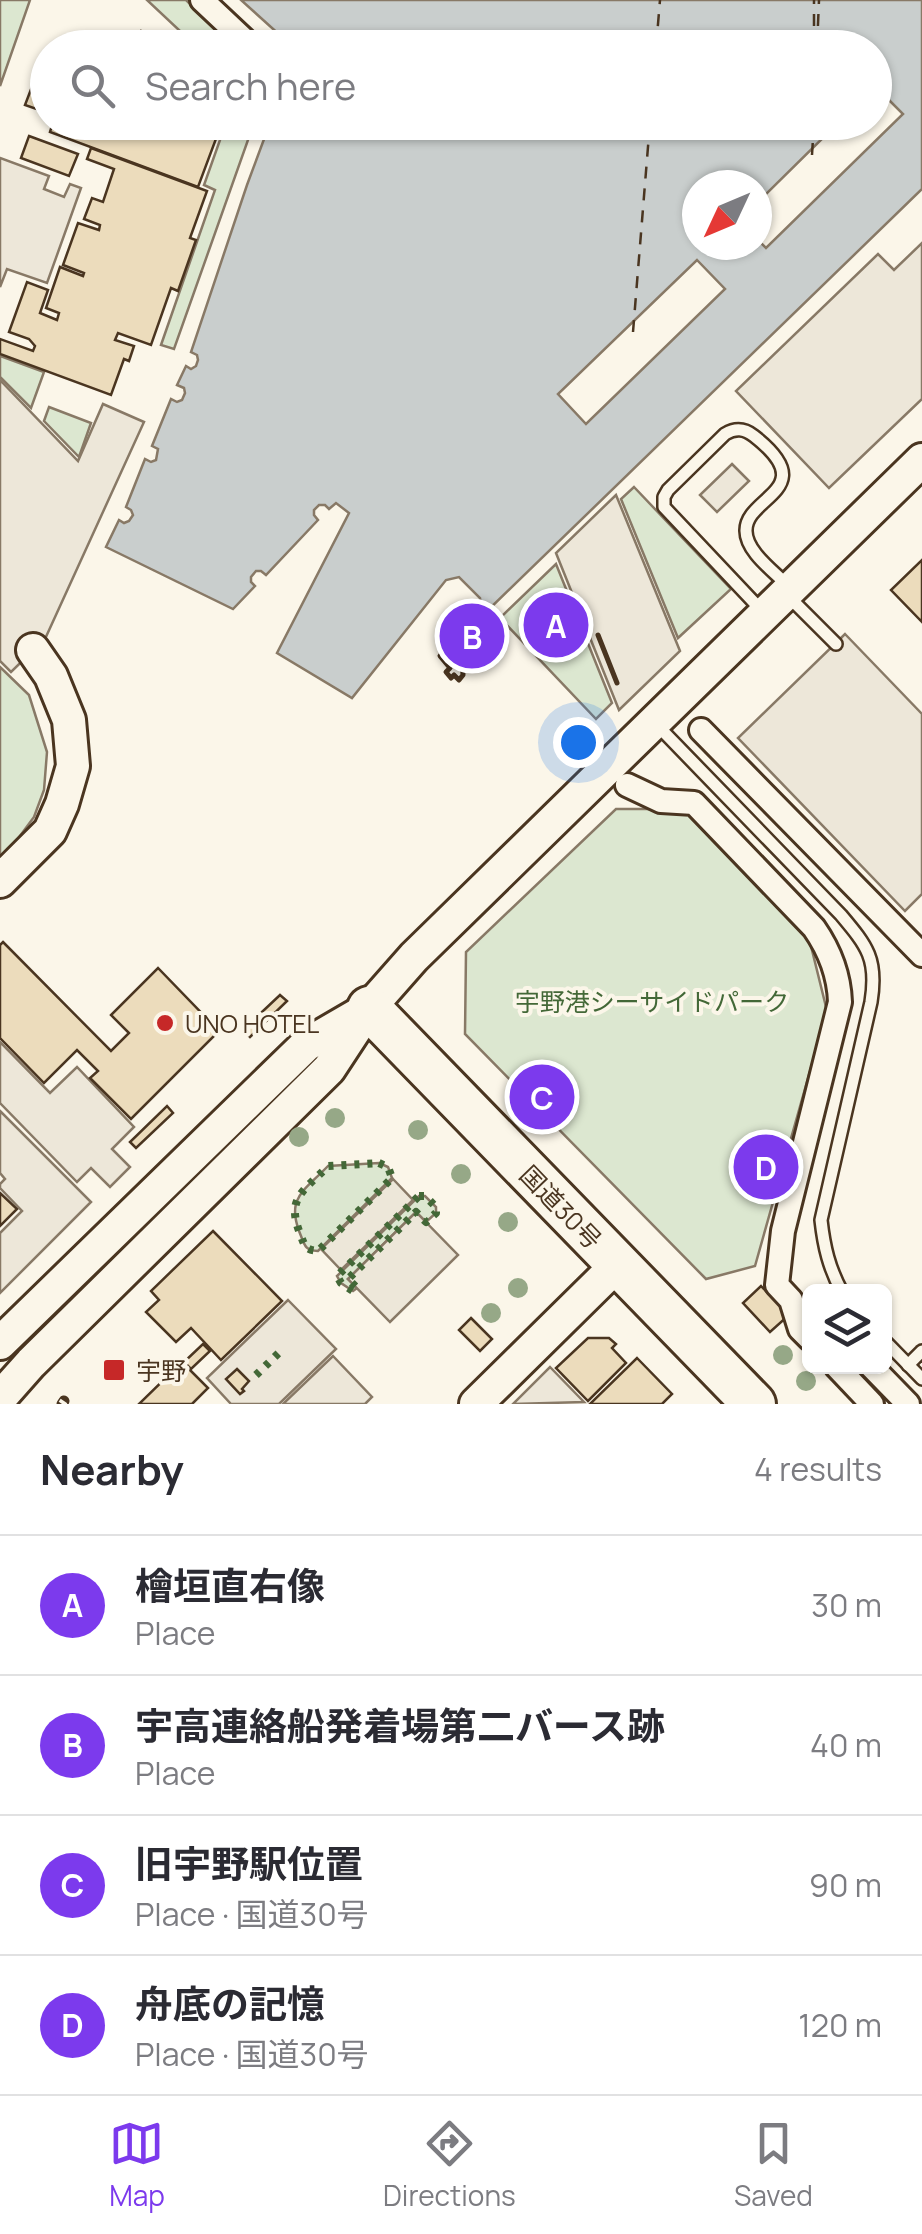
<!DOCTYPE html>
<html lang="en">
<head>
<meta charset="utf-8">
<style>
	body { margin:0; font-family:Manrope,"Noto Sans JP",sans-serif; background:#f7f7f7; color:#2b2b33 }
	.controls { position:absolute; right:30px; bottom:30px; display:grid; overflow:hidden; border-radius:15px; box-shadow:0 2px 8px #0004 }
	.controls button { width:90px; height:90px; display:grid; place-items:center; padding:0; border:0; border-bottom:2px solid #e1e1e2; background:#fff; color:#2b2b33; font:50px sans-serif }
	.compass { position:absolute; left:682px; top:170px; width:90px; height:90px; border-radius:50%; background:#fff; box-shadow:0 2px 8px #0004; rotate:226deg }
	.you { position:absolute; left:578px; top:742px; width:35px; height:35px; margin:-25px; border:8px solid #fff; border-radius:50%; background:#1a73e8; box-shadow:0 0 0 15px #1a73e833 }
	.badge { display:grid; place-items:center; width:65px; height:65px; border-radius:50%; background:#7c3aed; color:#fff; font-size:32px; font-weight:700 }
	.pin { position:absolute; translate:-50% -50%; border:5px solid #fff; box-shadow:0 2px 10px #0006 }
	.list { margin:0; padding:0; list-style:none }
	h2 { display:flex; justify-content:space-between; align-items:center; height:130px; margin:0; padding:0 40px; font-size:42px }
	h2 small { font-size:32px; font-weight:400; color:#7c7c81 }
	.list li { display:grid; grid-template-columns:65px 1fr auto; gap:30px; align-items:center; box-sizing:border-box; height:140px; padding:0 40px; border-top:2px solid #e1e1e2 }
	.list b { display:block; font-size:38px; white-space:nowrap }
	.list p { margin:0; font-size:32px; white-space:nowrap; color:#7c7c81 }
	.list em { font-size:32px; font-style:normal; color:#7c7c81 }
	.icon { flex:none; width:55px; height:55px; fill:none; stroke:currentColor; stroke-width:2; stroke-linecap:round; stroke-linejoin:round }
	.map { position:relative; flex:none; width:922px; height:1404px; overflow:hidden }
	.search { position:absolute; background:#fff; box-shadow:0 2px 8px #0004; left:30px; right:30px; top:30px; height:110px; display:flex; align-items:center; gap:25px; box-sizing:border-box; padding:0 35px; border-radius:55px; color:#7c7c81; font-size:38px }
	.sheet { height:690px; background:#fff }
	nav { display:flex; justify-content:space-around; align-items:center; box-sizing:border-box; height:140px; border-top:2px solid #e1e1e2; background:#fff; font-size:28px; color:#7c7c81 }
	nav a { display:grid; justify-items:center; gap:5px }
	nav .on { color:#7c3aed }
	.map>svg:first-child { display:block }
	.green { fill:#dce7d0; stroke:#887966; stroke-width:2.5 }
	.parking { fill:#ede7d9; stroke:#887966; stroke-width:2.5 }
	.water { fill:#c9cecd; stroke:#887966; stroke-width:2.5; fill-rule:evenodd }
	.pier { fill:#fbf6e9; stroke:#887966; stroke-width:2.5 }
	.lines { fill:none; stroke-linecap:round; stroke-linejoin:round }
	.ferry { stroke:#4a3520; stroke-width:2.5; stroke-dasharray:12 10; stroke-linecap:butt }
	.building { fill:#ecdcbc; stroke:#4a3520; stroke-width:2.5 }
	.lane-casing { stroke:#4a3520; stroke-width:16 }
	.street-casing { stroke:#4a3520; stroke-width:28 }
	.secondary-casing { stroke:#4a3520; stroke-width:38 }
	.highway-casing { stroke:#4a3520; stroke-width:48 }
	.lane { stroke:#fbf6e9; stroke-width:11 }
	.street { stroke:#fbf6e9; stroke-width:22 }
	.secondary { stroke:#fbf6e9; stroke-width:32 }
	.highway { stroke:#fbf6e9; stroke-width:42 }
	.rail-casing { stroke:#4a3520; stroke-width:11 }
	.rail { stroke:#fbf6e9; stroke-width:8; stroke-dasharray:22; stroke-linecap:butt }
	.hedge { stroke:#436837; stroke-width:8; stroke-dasharray:5 8; stroke-linecap:butt }
	.wall { stroke:#4a3520; stroke-width:5 }
	.tree { fill:#96a887 }
	.poi-dot { fill:#c62828; stroke:#fbf6e9; stroke-width:4 }
	.labels { text-anchor:middle; dominant-baseline:central; stroke-width:8; stroke-linejoin:round; paint-order:stroke }
	.park-label { font-size:25px; fill:#436837; stroke:#fbf6e9 }
	.poi-label { font-size:25px; fill:#4a3520; stroke:#fbf6e9; text-anchor:start }
	.street-label { font-size:25px; fill:#4a3520; stroke:#fbf6e9 }
</style>
</head>
<body>
<div class="map">
<svg width="922" height="1404" viewBox="0 0 922 1404">
	<rect width="100%" height="100%" fill="#fbf6e9"/>
	<!-- green -->
	<g class="green">
		<path d="M0,0H30L0,86Z"/>
		<path d="M147,0H186L235,47H197Z"/>
		<path d="M226,123H254L174,349L161,345L215,190L204,185Z"/>
		<path d="M0,356L44,372L31,408L0,377Z"/>
		<path d="M49,407L91,423L79,457L44,421Z"/>
		<path d="M634,487L731,589L678,638L621,499Z"/>
		<path d="M556,564L612,703L596,719L500,618Z"/>
		<path d="M0,667L29,695L47,752L44,790L34,817L17,840L0,857Z"/>
		<path d="M616,809H684L809,938L827,1011L755,1266L706,1279L465,1034L466,952Z"/>
		<path d="M379,1163L388,1167L392,1178L318,1251C306,1250 305,1247 301,1236C285,1198 303,1192 328,1166Z"/>
		<path d="M419,1196H425L436,1207V1213L426,1222L416,1212L348,1279L357,1288L353,1291L341,1283L337,1276Z"/>
	</g>
	<!-- parking -->
	<g class="parking">
		<path d="M0,158L49,176L44,189L64,197L70,184L81,188L47,283L7,269L0,287Z"/>
		<path d="M922,243V399L829,488L736,391L878,254L894,270Z"/>
		<path d="M0,380L78,461L103,404L144,422L45,639L11,672L0,661Z"/>
		<path d="M732,464L749,481L717,512L700,495Z"/>
		<path d="M616,495L680,651L619,710L556,553Z"/>
		<path d="M845,634L922,714V894L905,911L738,738Z"/>
		<path d="M0,1042L50,1093L77,1067L134,1127L112,1149L130,1167L110,1187L91,1168L77,1182L0,1103Z"/>
		<path d="M0,1111L91,1202L0,1293V1233L22,1211L0,1188V1184L5,1179L0,1173Z"/>
		<path d="M393,1179L413,1200L341,1270L321,1249Z"/>
		<path d="M416,1212L458,1255L390,1322L348,1279Z"/>
		<path d="M288,1300L336,1349L279,1404H231L207,1378Z"/>
		<path d="M333,1356L372,1397L365,1404H283Z"/>
		<path d="M550,1367L584,1402L513,1404Z"/>
	</g>
	<!-- water -->
	<path class="water" d="M241,0H922V189L482,616L480,598L459,577L446,580L352,698L277,653L349,513L336,503L329,509L325,505H319L314,510V515L318,520L266,575L261,571H256L251,577V582L255,586L233,609L106,547L119,520L124,523L129,521L133,515L131,510L126,507L145,459L151,462L156,460L158,449L152,446L171,399L177,402L182,400L185,393L184,388L177,385L186,366L191,369L196,366L198,360L197,355L191,352L247,185L270,123L874,122V48L293,47ZM697,185H757V245H697Z"/>
	<!-- pier -->
	<g class="pier">
		<path d="M875,86L903,114L766,248L757,239V203L838,123L874,122Z"/>
		<path d="M697,260L725,289L586,424L558,394Z"/>
	</g>
	<g class="lines">
		<!-- ferry -->
		<g class="ferry">
			<path d="M656,48L660,0"/>
			<path d="M814,48V0"/>
			<path d="M817,48L819,0"/>
			<path d="M812,155L814,122"/>
			<path d="M633,332L650,122"/>
		</g>
	</g>
	<!-- building -->
	<g class="building">
		<path d="M141,31L162,39L164,32L187,41L184,48H135Z"/>
		<path d="M43,58L48,59V104L45,112L25,105Z"/>
		<path d="M53,122H204L220,128L198,187L50,132Z"/>
		<path d="M29,136L78,154L69,176L21,158Z"/>
		<path d="M91,148L207,191L190,238L196,240L178,291L171,288L151,345L118,333L115,340L134,346L129,361L124,359L111,395L0,354V339L33,351L35,346L29,339L9,332L27,282L48,290L40,313L57,320L59,313L46,308L60,267L83,276L84,273L63,265L78,223L99,230L100,225L84,219L92,198L103,202L114,169L87,159Z"/>
		<path d="M922,560V622L891,590Z"/>
		<path d="M3,942L111,1051L129,1033L111,1015L158,968L219,1031L131,1119L90,1078L98,1071L77,1050L44,1083L0,1038V945Z"/>
		<path d="M280,995L287,1001L250,1037L243,1030Z"/>
		<path d="M167,1106L173,1113L136,1148L130,1142Z"/>
		<path d="M0,1193L17,1209L0,1226Z"/>
		<path d="M213,1231L282,1301L221,1360L191,1328L176,1342L146,1312L159,1300L151,1291Z"/>
		<path d="M761,1286L789,1315L770,1332L743,1303Z"/>
		<path d="M471,1318L492,1339L480,1351L459,1330Z"/>
		<path d="M588,1338H609L616,1344L612,1348L626,1363L588,1401L556,1368Z"/>
		<path d="M203,1344L210,1351L191,1369L184,1362Z"/>
		<path d="M637,1358L672,1394L662,1404H590Z"/>
		<path d="M182,1362L208,1388L192,1404H139Z"/>
		<path d="M237,1369L249,1381L242,1389L244,1391L240,1394L226,1379Z"/>
	</g>
	<g class="lines">
		<!-- lane casing -->
		<g class="lane-casing">
			<g id="lane">
				<path d="M789,597L836,644"/>
				<path d="M764,613L664,507V497L668,490L725,434C735,428 744,428 754,436C823,490 745,496 746,531C746,552 775,572 788,586"/>
				<path d="M657,725L841,915C867,946 878,959 871,1002L821,1220C824,1247 829,1268 842,1292"/>
				<path d="M884,1340L922,1379"/>
				<path d="M908,1365L922,1351"/>
			</g>
		</g>
		<!-- street casing -->
		<g class="street-casing">
			<g id="street">
				<path d="M202,0L253,48"/>
				<path d="M701,730L922,955"/>
				<path d="M627,785L661,801L694,803L814,928C830,951 839,974 840,1002L783,1231L777,1285L791,1300L800,1329L810,1339"/>
				<path d="M836,1366L872,1404"/>
				<path d="M871,1366L908,1404"/>
			</g>
		</g>
		<!-- secondary casing -->
		<g class="secondary-casing">
			<g id="secondary">
				<path d="M0,881L50,831L62,804L73,766L69,720L51,676L33,650"/>
				<path d="M0,1343L306,1045L361,1013"/>
				<path d="M0,1398L31,1363L329,1069L369,1008L414,957L922,460"/>
				<path d="M476,1404L617,1265"/>
			</g>
		</g>
		<!-- highway casing -->
		<g class="highway-casing">
			<path id="highway" d="M369,1008L754,1404"/>
		</g>
		<!-- lane -->
		<use href="#lane" class="lane"/>
		<!-- street -->
		<use href="#street" class="street"/>
		<!-- secondary -->
		<use href="#secondary" class="secondary"/>
		<!-- highway -->
		<use href="#highway" class="highway"/>
		<!-- rail casing -->
		<g class="rail-casing">
			<path id="rail" d="M62,1404L64,1401"/>
		</g>
		<!-- rail -->
		<use href="#rail" class="rail"/>
		<!-- hedge -->
		<g class="hedge">
			<path d="M379,1163L388,1167L392,1178L318,1251C306,1250 305,1247 301,1236C285,1198 303,1192 328,1166Z"/>
			<path d="M419,1196H425L436,1207V1213L426,1222L416,1212L348,1279L357,1288L353,1291L341,1283L337,1276Z"/>
			<path d="M256,1375L284,1348"/>
		</g>
		<!-- wall -->
		<g class="wall">
			<path d="M598,635L617,683"/>
			<path d="M467,638L474,644L462,659L463,675L459,680L454,675L451,678L446,672L450,668L440,656L455,639L461,644Z"/>
		</g>
	</g>
	<!-- trees -->
	<g class="tree">
		<circle cx="335" cy="1118" r="10"/>
		<circle cx="418" cy="1130" r="10"/>
		<circle cx="299" cy="1137" r="10"/>
		<circle cx="461" cy="1174" r="10"/>
		<circle cx="508" cy="1222" r="10"/>
		<circle cx="518" cy="1288" r="10"/>
		<circle cx="491" cy="1313" r="10"/>
		<circle cx="783" cy="1355" r="10"/>
		<circle cx="806" cy="1381" r="10"/>
	</g>
	<!-- markers -->
	<g class="poi-dot">
		<circle cx="165" cy="1023" r="10"/>
		<rect x="102" y="1358" width="24" height="24" rx="5"/>
	</g>
	<g class="labels">
		<!-- park labels -->
		<g class="park-label">
			<text x="652" y="1001">宇野港シーサイドパーク</text>
		</g>
		<!-- poi labels -->
		<g class="poi-label">
			<text x="185" y="1023">UNO HOTEL</text>
			<text x="136" y="1370">宇野</text>
		</g>
		<!-- street labels -->
		<g class="street-label">
			<text transform="translate(561 1207) rotate(46)">国道30号</text>
		</g>
	</g>
</svg>
<div class="controls">
<button><svg class="icon" aria-label="layers" viewBox="0 0 24 24"><path d="M12 4l9 5-9 5-9-5zM3 14l9 5 9-5"/></svg></button>
</div>
<svg class="compass" viewBox="-18 -18 36 36"><path d="M0-13l5 13h-10z" fill="#e53935"/><path d="M0 13l5-13h-10z" fill="#7c7c81"/></svg>
<div class="you"></div>
<div class="pin badge" style="left:556px;top:625px">A</div>
<div class="pin badge" style="left:472px;top:636px">B</div>
<div class="pin badge" style="left:542px;top:1097px">C</div>
<div class="pin badge" style="left:766px;top:1167px">D</div>
<div class="search"><svg class="icon" aria-label="search" viewBox="0 0 24 24"><circle cx="10" cy="10" r="6"/><path d="M15 15l6 6"/></svg>Search here</div>
</div>
<section class="sheet">
<h2>Nearby<small>4 results</small></h2>
<ul class="list">
<li><span class="badge">A</span><div><b>檜垣直右像</b><p>Place</p></div><em>30 m</em></li>
<li><span class="badge">B</span><div><b>宇高連絡船発着場第二バース跡</b><p>Place</p></div><em>40 m</em></li>
<li><span class="badge">C</span><div><b>旧宇野駅位置</b><p>Place · 国道30号</p></div><em>90 m</em></li>
<li><span class="badge">D</span><div><b>舟底の記憶</b><p>Place · 国道30号</p></div><em>120 m</em></li>
</ul>
</section>
<nav>
<a class="on"><svg class="icon" aria-label="map" viewBox="0 0 24 24"><path d="M3 6l6-2 6 2 6-2v14l-6 2-6-2-6 2zM9 4v14M15 6v14"/></svg>Map</a>
<a><svg class="icon" aria-label="directions" viewBox="0 0 24 24"><path d="M12 3l9 9-9 9-9-9zM9 14v-3h6M13 9l2 2-2 2"/></svg>Directions</a>
<a><svg class="icon" aria-label="saved" viewBox="0 0 24 24"><path d="M7 4h10v16l-5-4-5 4z"/></svg>Saved</a>
</nav>
</body>
</html>
